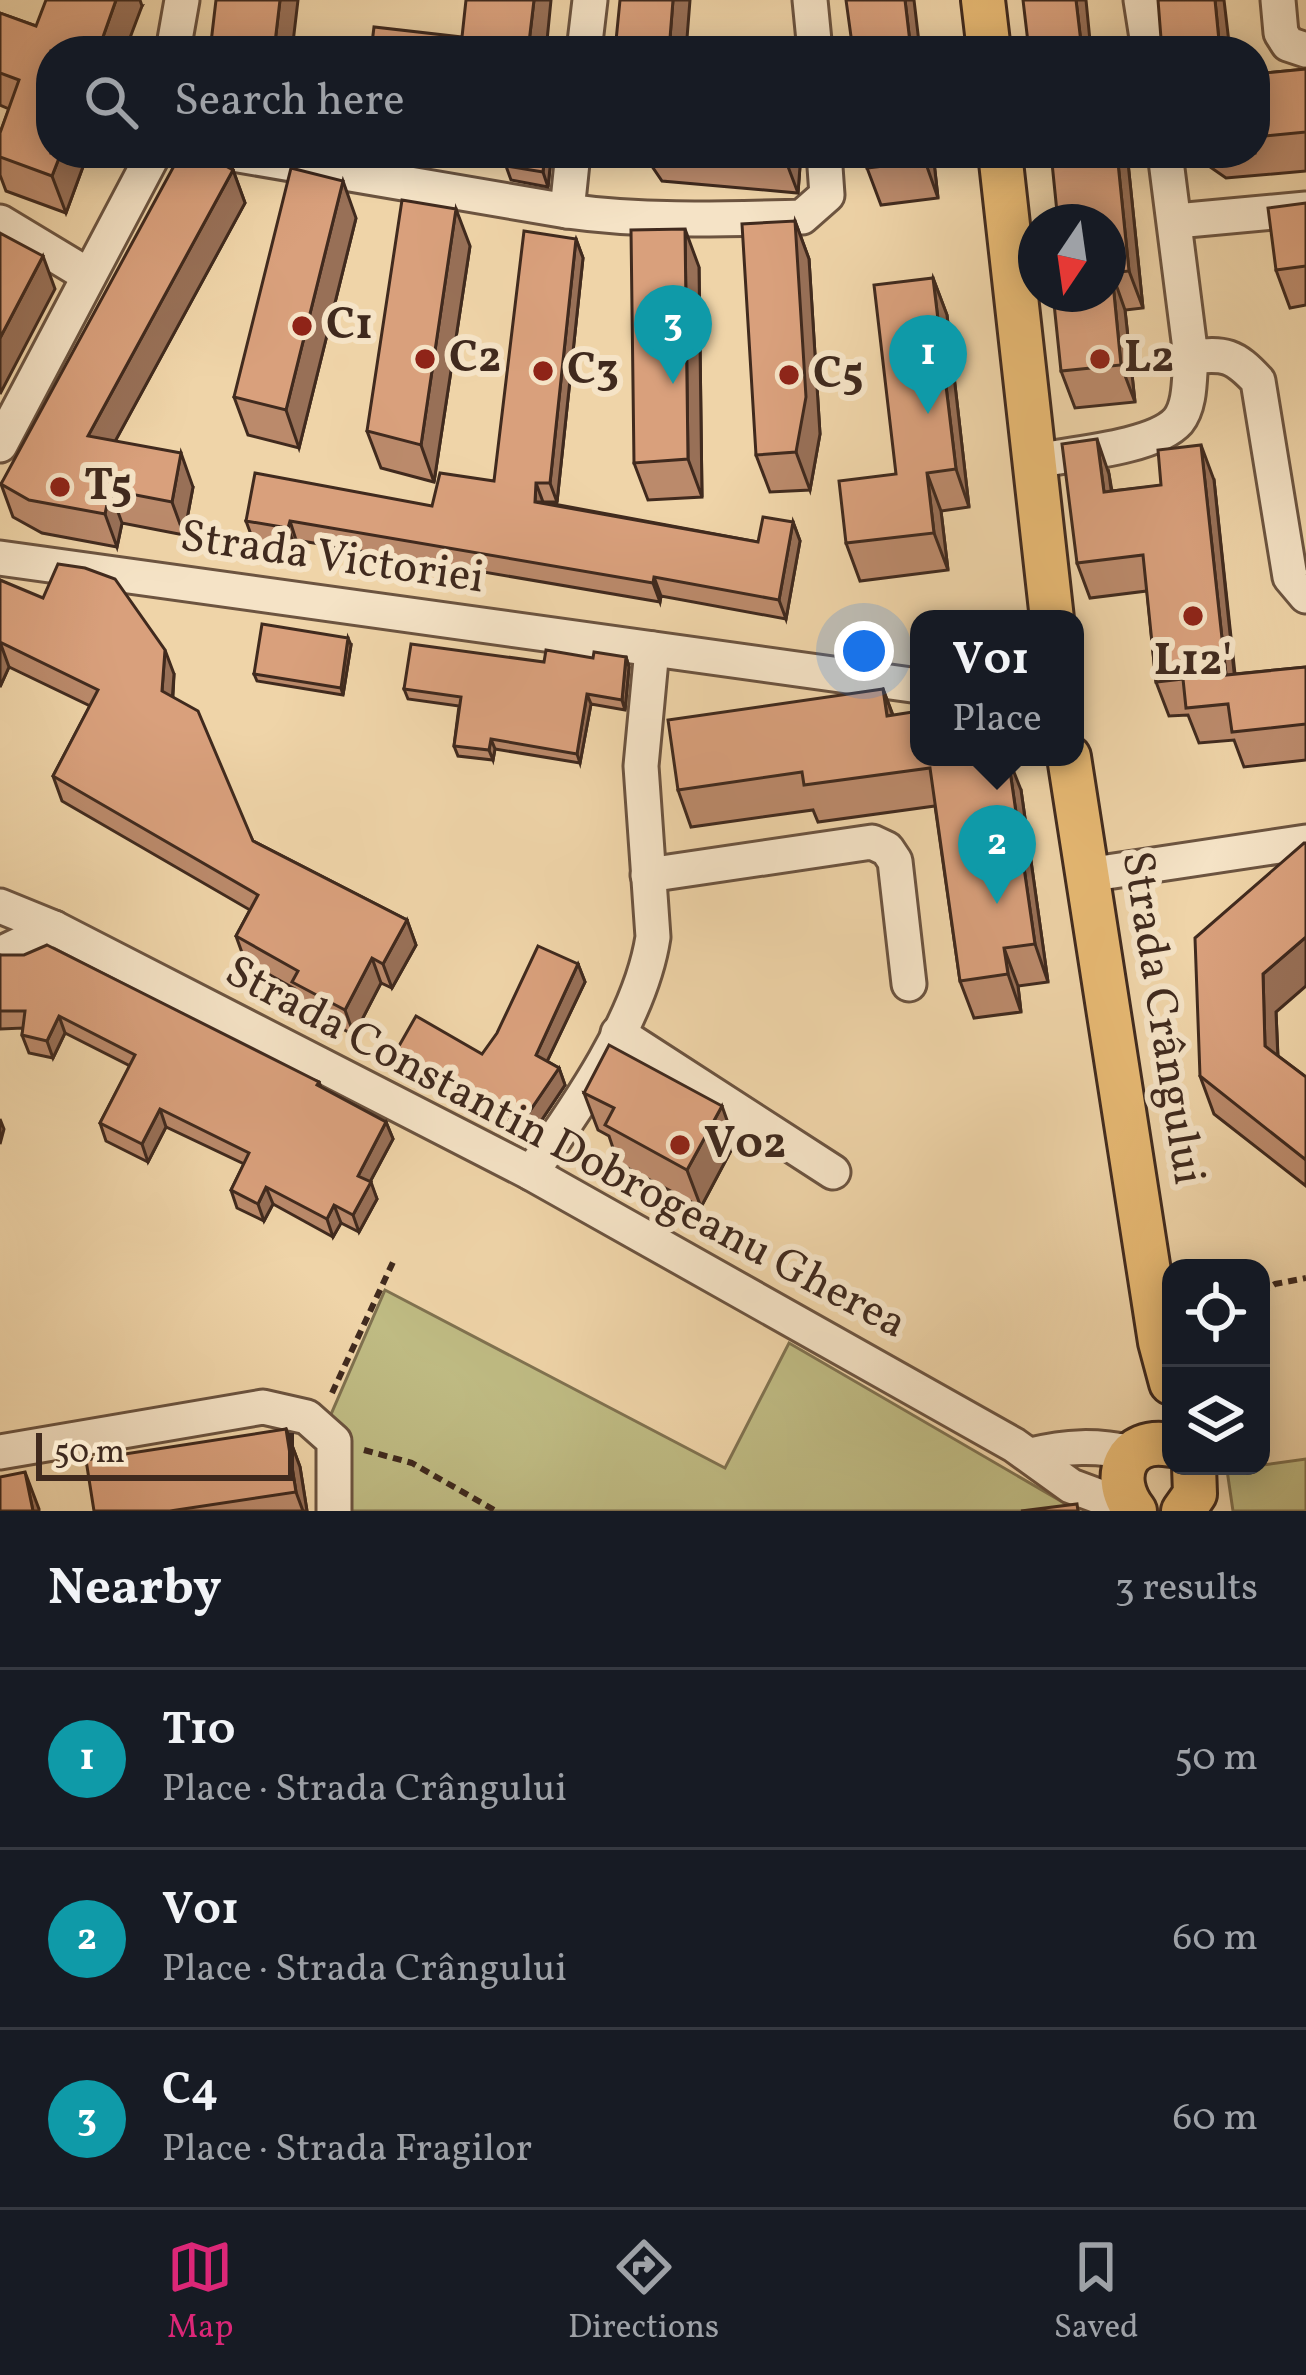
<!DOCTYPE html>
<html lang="en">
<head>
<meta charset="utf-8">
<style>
	body { margin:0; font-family:Vollkorn,serif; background:#242831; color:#f1f3f6 }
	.controls { position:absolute; right:36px; bottom:36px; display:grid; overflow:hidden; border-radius:24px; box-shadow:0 6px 30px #0003 }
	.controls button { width:108px; height:108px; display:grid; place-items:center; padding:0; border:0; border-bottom:3px solid #363941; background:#171b24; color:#f1f3f6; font:60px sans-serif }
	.compass { position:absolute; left:1018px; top:204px; width:108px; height:108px; border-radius:50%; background:#171b24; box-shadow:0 6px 30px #0003; rotate:193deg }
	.scale { position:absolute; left:36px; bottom:30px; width:258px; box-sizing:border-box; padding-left:12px; border:6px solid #402a1e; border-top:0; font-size:33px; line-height:42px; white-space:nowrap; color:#402a1e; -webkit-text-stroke:9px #f5e3c6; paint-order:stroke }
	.you { position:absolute; left:864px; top:651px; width:42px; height:42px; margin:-30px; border:9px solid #fff; border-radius:50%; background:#1a73e8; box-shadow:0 0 0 18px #1a73e833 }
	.badge { display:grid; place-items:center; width:78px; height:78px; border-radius:50%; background:#db2777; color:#fff; font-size:39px; font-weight:700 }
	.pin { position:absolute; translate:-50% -99px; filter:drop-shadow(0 3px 6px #0008) }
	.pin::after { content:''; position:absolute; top:63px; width:42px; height:36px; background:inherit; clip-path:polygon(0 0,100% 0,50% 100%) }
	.popup { position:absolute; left:910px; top:610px; width:174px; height:156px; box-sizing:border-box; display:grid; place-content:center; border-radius:24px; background:#171b24; filter:drop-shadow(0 3px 9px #0005); font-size:39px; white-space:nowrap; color:#9ea1a6 }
	.popup b { font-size:45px; color:#f1f3f6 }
	.popup::after { content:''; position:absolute; left:50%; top:100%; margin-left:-24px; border:24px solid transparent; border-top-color:#171b24 }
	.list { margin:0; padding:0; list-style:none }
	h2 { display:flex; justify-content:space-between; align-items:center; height:156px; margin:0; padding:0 48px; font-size:51px }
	h2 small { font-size:39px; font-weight:400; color:#9ea1a6 }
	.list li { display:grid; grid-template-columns:78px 1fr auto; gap:36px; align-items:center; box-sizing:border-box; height:180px; padding:0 48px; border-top:3px solid #363941 }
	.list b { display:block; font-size:45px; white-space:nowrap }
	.list p { margin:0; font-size:39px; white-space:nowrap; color:#9ea1a6 }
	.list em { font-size:39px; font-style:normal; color:#9ea1a6 }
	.icon { flex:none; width:66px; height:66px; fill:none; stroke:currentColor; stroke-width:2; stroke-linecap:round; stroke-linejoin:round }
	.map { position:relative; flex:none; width:1306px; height:1511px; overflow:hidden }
	.search { position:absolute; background:#171b24; box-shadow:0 6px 30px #0003; left:36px; right:36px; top:36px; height:132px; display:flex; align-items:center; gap:30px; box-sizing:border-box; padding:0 42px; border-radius:48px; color:#9ea1a6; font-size:45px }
	.sheet { height:696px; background:#171b24 }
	nav { display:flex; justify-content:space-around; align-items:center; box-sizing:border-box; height:168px; border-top:3px solid #363941; background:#171b24; font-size:33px; color:#9ea1a6 }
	nav a { display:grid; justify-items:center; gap:6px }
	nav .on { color:#db2777 }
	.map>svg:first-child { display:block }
	.green { fill:#bfbb83; stroke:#807250; stroke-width:3 }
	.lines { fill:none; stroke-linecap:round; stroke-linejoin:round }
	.minor-casing { stroke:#6c5440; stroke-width:39 }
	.major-casing { stroke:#402a1e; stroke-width:48 }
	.path { stroke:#402a1e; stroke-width:6; stroke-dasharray:9 6; stroke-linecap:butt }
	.minor { stroke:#f5e3c6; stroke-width:33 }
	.major { stroke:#e8ba74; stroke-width:42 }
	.wall { fill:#bb8a6b; stroke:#402a1e; stroke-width:3 }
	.shaded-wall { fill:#987057; stroke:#402a1e; stroke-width:3 }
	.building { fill:#d9a07c; stroke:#402a1e; stroke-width:3 }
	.poi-dot { fill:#8f2418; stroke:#f5e3c6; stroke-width:4.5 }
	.labels { text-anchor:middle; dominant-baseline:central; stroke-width:12; stroke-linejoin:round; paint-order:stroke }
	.poi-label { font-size:45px; font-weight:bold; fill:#402a1e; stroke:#f5e3c6; text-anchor:start }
	.street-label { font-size:45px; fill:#402a1e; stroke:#f5e3c6 }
</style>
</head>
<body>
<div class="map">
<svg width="1306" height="1511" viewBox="0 0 1306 1511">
	<rect width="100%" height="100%" fill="#efd4a8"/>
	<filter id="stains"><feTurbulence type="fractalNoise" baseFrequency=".00167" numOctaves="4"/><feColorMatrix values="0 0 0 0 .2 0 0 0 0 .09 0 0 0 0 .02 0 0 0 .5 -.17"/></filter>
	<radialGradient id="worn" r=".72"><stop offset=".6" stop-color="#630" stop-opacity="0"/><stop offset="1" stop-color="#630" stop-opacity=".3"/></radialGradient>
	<!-- green -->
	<g class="green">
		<path d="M385,1290L725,1468L789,1343L1078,1511H349L329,1419Z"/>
		<path d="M1306,1459V1511H1233L1227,1470Z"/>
	</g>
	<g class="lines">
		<!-- minor casing -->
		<g class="minor-casing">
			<g id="minor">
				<path d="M810,0L815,51"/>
				<path d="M1141,0L1149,51"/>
				<path d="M1278,0L1281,33L1288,44L1306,50"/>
				<path d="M173,51L182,0"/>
				<path d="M584,51L590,0"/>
				<path d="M227,153L567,211C645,222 723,219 802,217L827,195L824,153"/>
				<path d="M1165,153L1191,357C1225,353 1234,355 1258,381L1290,577L1306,596"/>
				<path d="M567,211L573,153"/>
				<path d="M1176,221L1306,209"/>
				<path d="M0,222L88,275"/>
				<path d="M0,445L154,153"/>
				<path d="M1034,461C1070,454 1154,448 1178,421C1191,405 1189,377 1191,357"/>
				<path d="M0,558L919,686"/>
				<path d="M648,875L872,842L887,849L895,861L909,984"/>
				<path d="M1087,875L1306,842"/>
				<path d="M0,906L54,928L531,1173L1014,1445L1071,1486L1133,1509"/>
				<path d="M0,954L54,928"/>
				<path d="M618,1033L833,1172"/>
				<path d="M531,1173C577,1108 641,1017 653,937L641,766L652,649"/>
				<path d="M0,1452L263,1407L307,1417L334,1441V1511"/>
				<path d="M1031,1455C1067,1446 1096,1445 1132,1453"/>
			</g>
		</g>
		<!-- major casing -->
		<g class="major-casing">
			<g id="major">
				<path d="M983,0L989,51"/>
				<path d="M1000,153L1052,619"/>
				<path d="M1069,757L1160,1342L1171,1383"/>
				<path d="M1135,1511C1109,1478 1125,1436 1171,1445"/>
				<path d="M1183,1511L1195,1494L1194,1466"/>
			</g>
		</g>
		<!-- path -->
		<g class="path">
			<path d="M1261,1293L1275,1284L1306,1278"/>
			<path d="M332,1393L394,1260"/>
			<path d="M364,1450L412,1463L496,1511"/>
		</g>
		<!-- minor -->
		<use href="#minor" class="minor"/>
		<!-- major -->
		<use href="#major" class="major"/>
	</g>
	<!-- wall -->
	<g class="wall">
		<path d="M142,6L51,153H88L66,213L6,191L0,175V133L9,109L0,105V13L36,26Z"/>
		<path d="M1306,69V171L1226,178L1190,153H1255V74Z"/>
		<path d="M508,153H550L551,158L548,187L511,180L506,166Z"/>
		<path d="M643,153H801L798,193L662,181Z"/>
		<path d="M865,153H933L938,198L881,205L867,168Z"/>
		<path d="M1051,153H1127L1143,308L1125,310L1135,402L1075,408L1061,371L1108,294Z"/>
		<path d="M233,170L245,203L115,441L193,487L184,535L122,523L117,547L42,533L13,517L1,484Z"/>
		<path d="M1306,203V305L1290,308L1276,270Z"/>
		<path d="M356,218L299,448L248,435L234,397Z"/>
		<path d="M795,221L809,259L820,434L810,490L770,492L756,455Z"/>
		<path d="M576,239L583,258L557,502H543L758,542L793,522L800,541L786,619L661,596L660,602L296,540L295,547L253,540L246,521L432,506L494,481Z"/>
		<path d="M470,246L434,482L381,468L367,431Z"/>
		<path d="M699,267L702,497L648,500L634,463Z"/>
		<path d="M933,278L947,315L969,507L941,511L948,570L860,581L846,543L896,474Z"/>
		<path d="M1109,474L1112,491L1214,480L1235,674L1306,667V760L1244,767L1234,740L1199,743L1188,715L1169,716L1156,682L1147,591L1090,598L1077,563Z"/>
		<path d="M0,580L174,674L173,697L253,841L407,920L416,945L392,988L381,983L354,1035L301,1007L295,989L245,961L236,936L250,910L62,801L53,776L90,706L9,667L0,687Z"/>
		<path d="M351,645L343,695L257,681L254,674Z"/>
		<path d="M626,657L629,667L625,710L591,704L580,763L495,749L493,760L458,756L454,746L459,706L408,699L404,689L544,662Z"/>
		<path d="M883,689L893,715L919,757L1021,790L1048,982L1018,986L1021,1012L974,1018L960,981L935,806L818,822L813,810L691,827L678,790Z"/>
		<path d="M0,955L319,1082L321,1087L386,1122L393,1139L370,1182L377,1199L359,1232L341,1223L333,1237L273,1204L264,1221L237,1208L231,1190L244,1164L166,1127L148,1162L106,1141L100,1123L130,1066L65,1033L53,1058L29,1053L22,1035L23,1028L0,1029Z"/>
		<path d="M578,964L585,982L547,1061L559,1068L565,1085L527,1142L402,1070L395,1053L482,1054Z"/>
		<path d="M1276,1012L1278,1056L1306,1077V1186L1214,1114L1200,1076Z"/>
		<path d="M584,1093L735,1143L701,1207L618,1163L609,1136L598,1130Z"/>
		<path d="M286,1429L300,1467L307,1511H94Z"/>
	</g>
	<!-- shaded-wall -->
	<g class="shaded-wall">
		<path d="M116,0H140L142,6L125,51H98Z"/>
		<path d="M280,0H298L292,51H274Z"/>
		<path d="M534,0H551L546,51H528Z"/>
		<path d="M673,0H690L686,51H669Z"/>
		<path d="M905,0H914L920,51H911Z"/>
		<path d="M1076,0H1086L1091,51H1082Z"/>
		<path d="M1215,0H1224L1230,51H1220Z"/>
		<path d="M61,153H88L66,213L52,176Z"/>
		<path d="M545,153H550L551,158L548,187L543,172Z"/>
		<path d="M784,153H801L798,193L784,156Z"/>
		<path d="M924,153H933L938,198L925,161Z"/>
		<path d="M1117,153H1127L1143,308L1129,271Z"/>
		<path d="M233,170L245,203L100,469L88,436Z"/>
		<path d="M343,181L356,218L299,448L286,410Z"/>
		<path d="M456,209L470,246L434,482L421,445Z"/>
		<path d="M795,221L809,259L820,434L810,490L796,452Z"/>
		<path d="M685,229L699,267L702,497L688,459Z"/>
		<path d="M576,239L583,258L557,502L550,483Z"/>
		<path d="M43,256L55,289L0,394V338Z"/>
		<path d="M1112,273L1125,310L1135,402L1121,365Z"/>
		<path d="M933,278L947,315L969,507L956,469Z"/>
		<path d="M1097,439L1109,474L1116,526L1104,492Z"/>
		<path d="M1201,445L1214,480L1238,710L1226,675Z"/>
		<path d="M181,453L193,487L184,535L172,502Z"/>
		<path d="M927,473L941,511L948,570L934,533Z"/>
		<path d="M536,483L543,502H535Z"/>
		<path d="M110,490L122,523L117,547L105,514Z"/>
		<path d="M290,521L296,540L295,547L288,528Z"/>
		<path d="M793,522L800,541L786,619L779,600Z"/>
		<path d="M654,577L661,596L660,602L653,583Z"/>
		<path d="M348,638L351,645L343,695L341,688Z"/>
		<path d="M0,642L9,667L0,687Z"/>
		<path d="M165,650L174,674L171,716L162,691Z"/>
		<path d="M626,657L629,667L625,710L622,700Z"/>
		<path d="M883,689L897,727L887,716Z"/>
		<path d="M587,694L591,704L580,763L577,754Z"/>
		<path d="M491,739L495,749L493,760L489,750Z"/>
		<path d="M1008,757L1021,790L1048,982L1035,944Z"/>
		<path d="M407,920L416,945L392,988L383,964Z"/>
		<path d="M1306,937V986L1276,1012L1279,1084L1265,1046L1263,974Z"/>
		<path d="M1004,948L1018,986L1021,1012L1008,974Z"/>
		<path d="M372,958L381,983L354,1035L345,1010Z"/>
		<path d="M578,964L585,982L542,1072L536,1055Z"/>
		<path d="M59,1016L65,1033L53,1058L47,1041Z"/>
		<path d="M559,1068L565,1085L527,1142L521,1124Z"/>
		<path d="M722,1106L735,1143L701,1207L687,1170Z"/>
		<path d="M160,1109L166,1127L148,1162L142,1144Z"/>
		<path d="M0,1119L4,1129L0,1144Z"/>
		<path d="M386,1122L393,1139L364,1193L358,1176Z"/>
		<path d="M371,1182L377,1199L359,1232L353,1215Z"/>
		<path d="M266,1187L273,1204L264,1221L258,1204Z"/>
		<path d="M334,1205L341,1223L333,1237L327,1219Z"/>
		<path d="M286,1429L300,1467L307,1511H303L296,1492Z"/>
		<path d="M25,1472L39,1509V1511H33Z"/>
	</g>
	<!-- building -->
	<g class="building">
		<path d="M46,0H116L98,51H51V153H61L52,176L0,157V133L19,80L0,73V13L36,26Z"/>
		<path d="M216,0H280L274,51H210Z"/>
		<path d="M466,0H534L528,51H371L374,27L462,37Z"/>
		<path d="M620,0H673L669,51H615Z"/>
		<path d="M846,0H905L911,51H853Z"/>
		<path d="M1023,0H1076L1082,51H1029Z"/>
		<path d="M1158,0H1215L1220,51H1162Z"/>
		<path d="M1306,69V132L1255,137V74Z"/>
		<path d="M181,153H202L233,170L88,436L181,453L172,502L110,490L105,514L29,500L1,484Z"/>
		<path d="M508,153H545L543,172L506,166Z"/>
		<path d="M865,153H924L925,161L867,168Z"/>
		<path d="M1051,153H1117L1129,271L1112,273L1121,365L1061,371L1053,294H1108V222H1058Z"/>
		<path d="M291,168L343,181L286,410L234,397Z"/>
		<path d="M402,200L456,209L421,445L367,431Z"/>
		<path d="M1306,203V266L1276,270L1268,208Z"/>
		<path d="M795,221L806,397L796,452L756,455L742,224Z"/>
		<path d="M685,229L688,459L634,463L631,230Z"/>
		<path d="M524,231L576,239L550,483H536L535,502L758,542L763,517L793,522L779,600L654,577L653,583L290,521L288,528L246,521L255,473L432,506L440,473L494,481Z"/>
		<path d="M0,233L43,256L0,338Z"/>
		<path d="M933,278L956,469L927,473L934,533L846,543L839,481L896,474L874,285Z"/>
		<path d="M1097,439L1104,492L1161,485L1158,450L1201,445L1226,675L1306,667V724L1232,732L1228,704L1186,708L1183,679L1156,682L1143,555L1077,563L1062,444Z"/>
		<path d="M58,564L85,568L115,579L165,650L162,691L198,711L253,841L407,920L383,964L372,958L345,1010L292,982L298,971L236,936L258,895L53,776L98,690L0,642V580L43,598Z"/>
		<path d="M262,624L348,638L341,688L254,674Z"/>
		<path d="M411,644L544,662L546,650L593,658L594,652L626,657L622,700L587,694L577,754L491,739L489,750L454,746L461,697L404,689Z"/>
		<path d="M883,689L887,716L919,711V757H1008L1035,944L1004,948L1008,974L960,981L930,768L804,785L802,772L678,790L668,720Z"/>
		<path d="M1304,843H1306V937L1263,974L1265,1046L1306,1077V1160L1200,1076L1195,938Z"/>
		<path d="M47,945L319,1082L317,1085L386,1122L358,1176L371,1182L353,1215L334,1205L327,1219L266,1187L258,1204L231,1190L249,1153L160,1109L142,1144L100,1123L135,1055L59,1016L47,1041L22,1035L25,1011H0V955H24Z"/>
		<path d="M538,946L578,964L536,1055L559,1068L521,1124L395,1053L416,1016L482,1054L497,1033Z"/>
		<path d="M609,1045L722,1106L687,1170L605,1125L614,1108L584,1093Z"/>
		<path d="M286,1429L296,1492L170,1511H94L86,1460Z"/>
		<path d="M25,1472L33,1511H0V1477Z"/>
		<path d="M1077,1504L1078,1511H1021Z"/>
	</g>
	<!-- markers -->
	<g class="poi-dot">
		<circle cx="302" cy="326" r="12"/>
		<circle cx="425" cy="359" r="12"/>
		<circle cx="1100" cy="359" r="12"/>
		<circle cx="543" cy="371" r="12"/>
		<circle cx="789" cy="375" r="12"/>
		<circle cx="60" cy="487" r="12"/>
		<circle cx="1193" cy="616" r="12"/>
		<circle cx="680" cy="1145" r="12"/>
	</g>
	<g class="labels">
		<!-- poi labels -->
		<g class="poi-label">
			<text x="326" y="326">C1</text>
			<text x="449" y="359">C2</text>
			<text x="1124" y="359">L2</text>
			<text x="567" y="371">C3</text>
			<text x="813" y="375">C5</text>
			<text x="84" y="487">T5</text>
			<text x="1193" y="662" text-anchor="middle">L12'</text>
			<text x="704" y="1145">V02</text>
		</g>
		<!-- street labels -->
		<g class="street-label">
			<text transform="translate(332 559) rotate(8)">Strada Victoriei</text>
			<text transform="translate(1161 1018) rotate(81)">Strada Crângului</text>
			<text transform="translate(565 1149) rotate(28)">Strada Constantin Dobrogeanu Gherea</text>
		</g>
	</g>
	<rect width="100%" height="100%" filter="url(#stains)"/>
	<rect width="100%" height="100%" fill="url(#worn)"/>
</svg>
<div class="controls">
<button><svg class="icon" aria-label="locate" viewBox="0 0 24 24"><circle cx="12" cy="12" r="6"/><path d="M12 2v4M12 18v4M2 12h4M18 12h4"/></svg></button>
<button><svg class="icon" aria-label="layers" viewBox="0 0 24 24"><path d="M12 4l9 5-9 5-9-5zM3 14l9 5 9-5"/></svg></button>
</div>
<svg class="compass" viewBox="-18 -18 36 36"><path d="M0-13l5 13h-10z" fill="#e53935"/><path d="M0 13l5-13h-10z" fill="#9ea1a6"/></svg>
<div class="scale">50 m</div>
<div class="you"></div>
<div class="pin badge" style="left:928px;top:414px;background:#0f9aa8">1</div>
<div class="pin badge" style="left:997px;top:904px;background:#0f9aa8">2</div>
<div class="popup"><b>V01</b>Place</div>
<div class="pin badge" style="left:673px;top:384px;background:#0f9aa8">3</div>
<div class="search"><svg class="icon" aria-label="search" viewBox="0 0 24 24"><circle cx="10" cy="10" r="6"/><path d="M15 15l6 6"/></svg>Search here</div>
</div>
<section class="sheet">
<h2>Nearby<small>3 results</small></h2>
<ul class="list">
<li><span class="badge" style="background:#0f9aa8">1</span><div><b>T10</b><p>Place · Strada Crângului</p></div><em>50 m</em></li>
<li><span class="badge" style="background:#0f9aa8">2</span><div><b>V01</b><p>Place · Strada Crângului</p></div><em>60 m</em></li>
<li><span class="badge" style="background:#0f9aa8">3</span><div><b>C4</b><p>Place · Strada Fragilor</p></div><em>60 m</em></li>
</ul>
</section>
<nav>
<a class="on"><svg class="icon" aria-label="map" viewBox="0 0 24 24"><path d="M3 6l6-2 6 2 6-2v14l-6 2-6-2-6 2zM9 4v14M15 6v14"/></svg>Map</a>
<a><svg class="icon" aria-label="directions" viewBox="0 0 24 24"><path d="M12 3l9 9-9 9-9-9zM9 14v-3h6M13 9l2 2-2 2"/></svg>Directions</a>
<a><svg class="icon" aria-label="saved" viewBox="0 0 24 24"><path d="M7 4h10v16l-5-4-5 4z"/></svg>Saved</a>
</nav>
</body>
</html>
